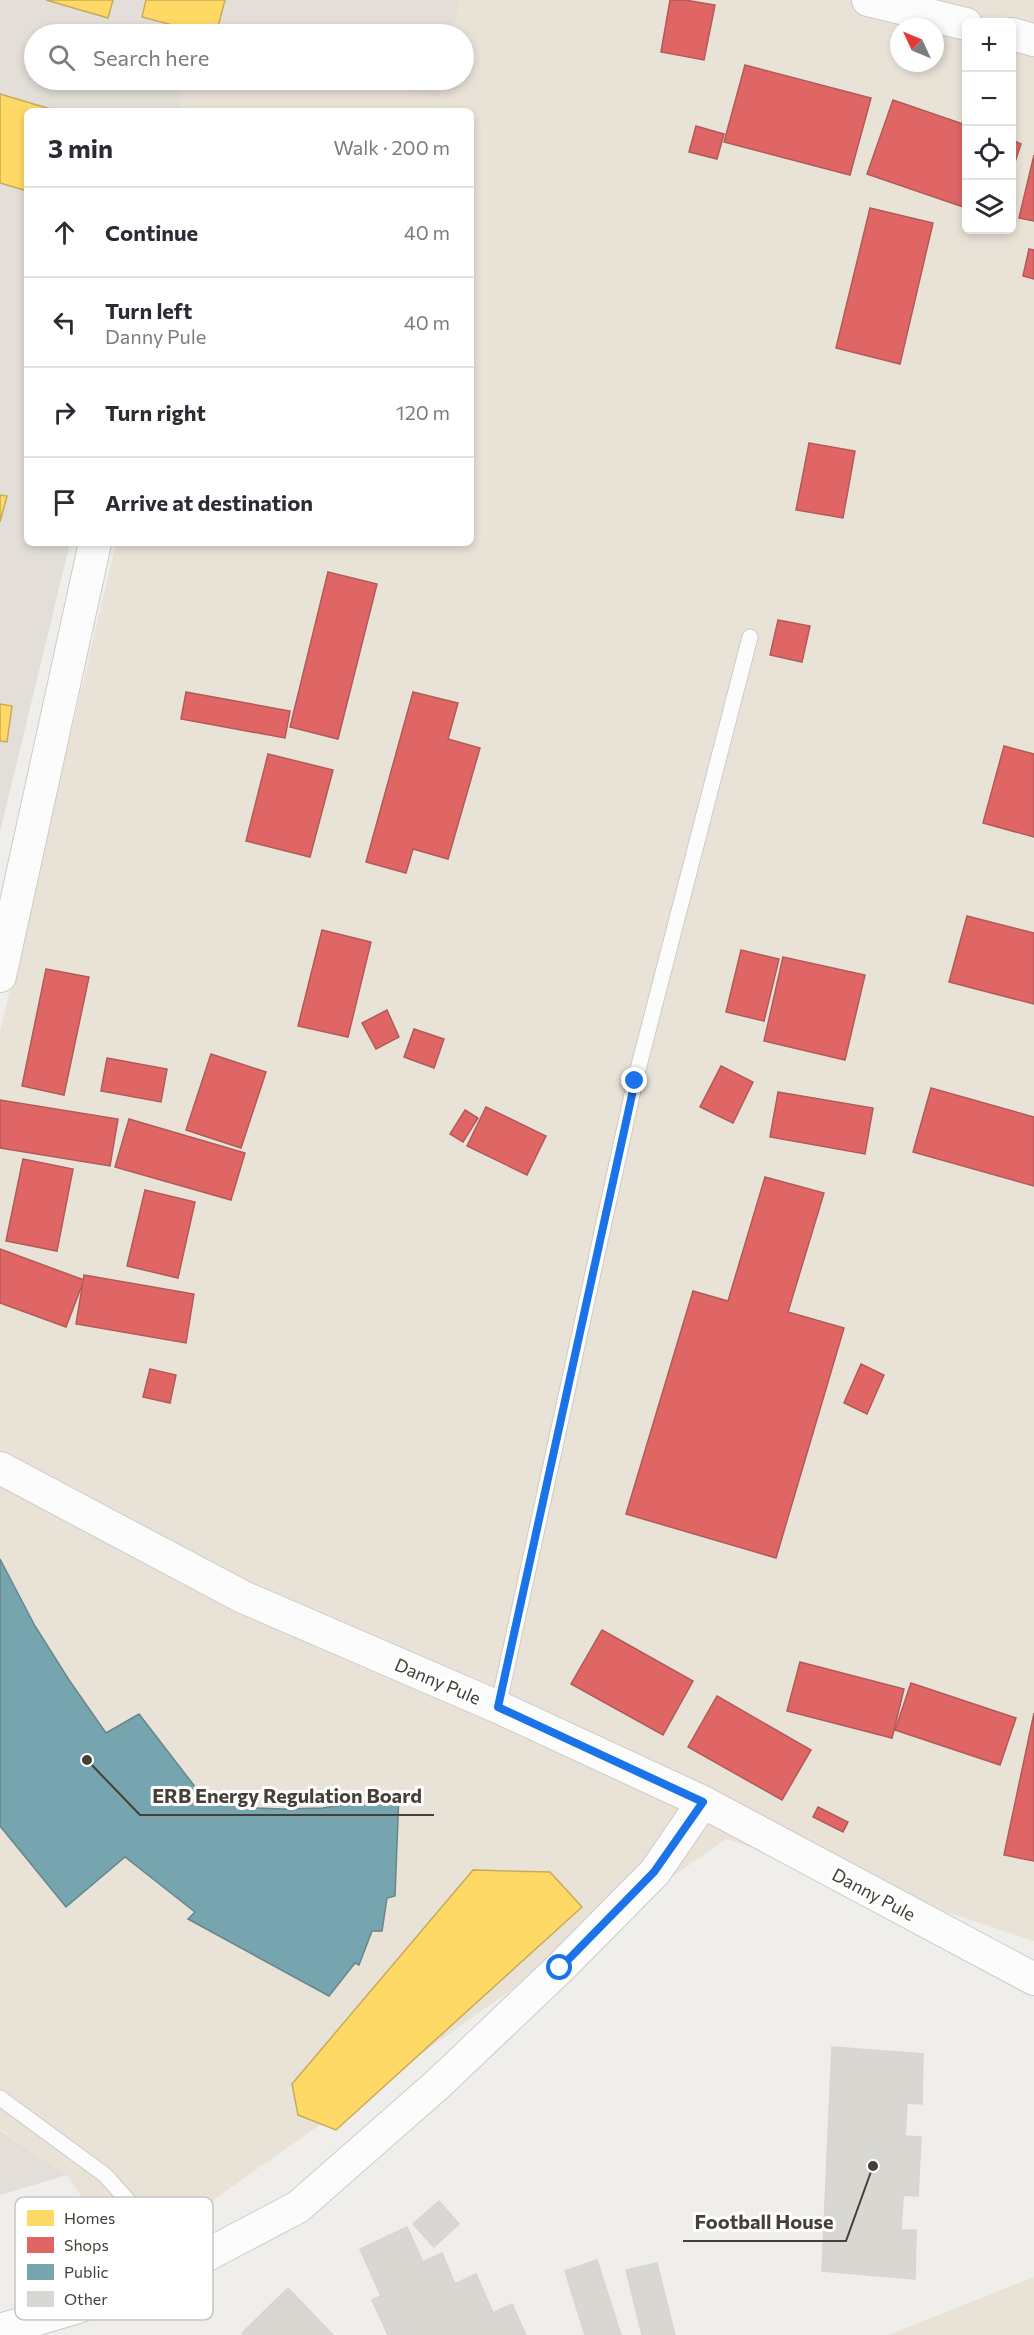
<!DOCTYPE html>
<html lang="en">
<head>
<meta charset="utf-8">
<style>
	body { margin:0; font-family:Commissioner,sans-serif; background:#f7f7f7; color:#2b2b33 }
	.controls { position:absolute; right:18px; top:18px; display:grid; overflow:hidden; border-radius:9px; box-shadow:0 3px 9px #0003 }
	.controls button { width:54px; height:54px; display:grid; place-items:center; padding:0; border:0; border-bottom:2px solid #e1e1e2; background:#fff; color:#2b2b33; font:30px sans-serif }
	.compass { position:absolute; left:890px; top:18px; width:54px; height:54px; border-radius:50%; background:#fff; box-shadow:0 3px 9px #0003; rotate:314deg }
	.stop { position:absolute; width:18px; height:18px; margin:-14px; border:4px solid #1a73e8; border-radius:50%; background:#fff }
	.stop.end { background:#1a73e8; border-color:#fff; box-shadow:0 2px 6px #0008 }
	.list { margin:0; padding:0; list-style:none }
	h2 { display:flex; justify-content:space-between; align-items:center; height:78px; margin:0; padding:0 24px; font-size:26px }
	h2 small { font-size:20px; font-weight:400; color:#7c7c81 }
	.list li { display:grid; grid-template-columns:39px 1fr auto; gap:18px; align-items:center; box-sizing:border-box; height:90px; padding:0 24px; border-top:2px solid #e1e1e2 }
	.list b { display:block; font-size:22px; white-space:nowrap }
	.list p { margin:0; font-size:20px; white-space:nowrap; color:#7c7c81 }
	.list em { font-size:20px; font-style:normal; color:#7c7c81 }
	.icon { flex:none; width:33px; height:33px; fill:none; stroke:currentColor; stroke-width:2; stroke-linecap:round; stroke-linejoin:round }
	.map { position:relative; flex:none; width:1034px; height:2335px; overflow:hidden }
	.search { position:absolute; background:#fff; box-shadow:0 3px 9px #0003; left:24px; top:24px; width:450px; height:66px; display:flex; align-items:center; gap:15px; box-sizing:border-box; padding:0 21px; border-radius:33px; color:#7c7c81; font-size:22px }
	.panel { position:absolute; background:#fff; box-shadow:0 3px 9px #0003; left:24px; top:108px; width:450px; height:438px; border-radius:9px }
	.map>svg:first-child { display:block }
	.residential { fill:#e3dfd8 }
	.commercial { fill:#e9e2d7; fill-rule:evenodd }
	.homes { fill:#ffd966; stroke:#c7ab58; stroke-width:1.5 }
	.shops { fill:#e06666; stroke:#b15a58; stroke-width:1.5 }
	.public { fill:#76a5af; stroke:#67868b; stroke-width:1.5 }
	.building { fill:#d9d7d2; stroke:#d7d5d0; stroke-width:1.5 }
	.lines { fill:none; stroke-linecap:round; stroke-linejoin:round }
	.lane-casing { stroke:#cdcbc8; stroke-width:17 }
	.street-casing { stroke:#cdcbc8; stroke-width:34 }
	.lane { stroke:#fdfcfc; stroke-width:15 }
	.street { stroke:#fdfcfc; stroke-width:32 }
	.route { stroke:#1a73e8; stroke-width:8 }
	.labels { text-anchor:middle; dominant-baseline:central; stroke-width:6; stroke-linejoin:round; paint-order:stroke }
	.street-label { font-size:18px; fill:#443f37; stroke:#fff }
	.key { fill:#fff; stroke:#c7c5c3; stroke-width:1.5 }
	.key-label { font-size:16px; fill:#443f37 }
	.leader { fill:none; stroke:#443f37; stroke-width:2 }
	.callout-dot { fill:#443f37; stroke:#fff; stroke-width:2 }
	.callout-label { font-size:20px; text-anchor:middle; font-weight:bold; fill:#443f37; stroke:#fff; stroke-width:6; stroke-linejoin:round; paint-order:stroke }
</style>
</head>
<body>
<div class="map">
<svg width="1034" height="2335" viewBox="0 0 1034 2335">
	<rect width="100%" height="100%" fill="#efeeea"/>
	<!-- residential -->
	<g class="residential">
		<path d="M0,0H460L453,34H34V80H186L178,111H27V543H70L0,832Z"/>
		<path d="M357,80H443L439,98Z"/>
		<path d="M0,2130L67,2175L0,2195Z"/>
	</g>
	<!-- commercial -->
	<g class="commercial">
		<path d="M460,0H1034V1941L726,1839L125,2262L67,2175L0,2129V1032L116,543H471V111H178L186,80H357L439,98L443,80H464V34H453ZM966,22H1012V230H966ZM899,27H935V63H899Z"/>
		<path d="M1034,2277V2335H888Z"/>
	</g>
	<!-- homes -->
	<g class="homes">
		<path d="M46,0H113L108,18Z"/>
		<path d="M146,0H225L216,34H206L142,17Z"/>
		<path d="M0,94L57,111H27V191L0,183Z"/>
		<path d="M0,495L7,496L0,522Z"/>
		<path d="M0,704L12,706L7,742L0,741Z"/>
		<path d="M473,1870L550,1872L582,1907L336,2130L298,2115L292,2084Z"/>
	</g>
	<!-- shops -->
	<g class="shops">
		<path d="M670,0H685L715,5L704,60L661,52Z"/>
		<path d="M745,65L871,98L850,175L724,142Z"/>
		<path d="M893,100L966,125V208L867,174Z"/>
		<path d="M696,126L724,134L717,159L689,152Z"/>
		<path d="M1012,140L1021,144L1012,171Z"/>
		<path d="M1034,155V221L1019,218Z"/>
		<path d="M870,208L933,223L900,364L836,348Z"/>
		<path d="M1029,249L1034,250V279L1023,276Z"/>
		<path d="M809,443L855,451L843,518L796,510Z"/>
		<path d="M328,572L377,584L338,739L290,727Z"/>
		<path d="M778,620L810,626L802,662L770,655Z"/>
		<path d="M186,692L290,711L285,738L181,719Z"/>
		<path d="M413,692L458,703L448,739L480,748L448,859L413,849L406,873L366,862Z"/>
		<path d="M1004,746L1034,754V837L983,823Z"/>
		<path d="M268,754L333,770L310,857L246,841Z"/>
		<path d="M967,916L1034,933V1004L949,982Z"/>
		<path d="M322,930L371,942L348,1037L298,1026Z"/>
		<path d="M741,950L779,959L764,1021L726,1012Z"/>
		<path d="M783,957L865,975L845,1060L764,1041Z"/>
		<path d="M46,969L89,977L64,1095L22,1086Z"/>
		<path d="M387,1010L399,1037L376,1049L362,1023Z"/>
		<path d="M414,1029L444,1039L434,1068L404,1057Z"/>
		<path d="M211,1054L266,1072L241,1148L186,1130Z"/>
		<path d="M107,1058L167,1069L161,1102L101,1091Z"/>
		<path d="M721,1066L753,1082L733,1123L700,1107Z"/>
		<path d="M931,1088L1034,1117V1186L913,1152Z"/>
		<path d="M778,1092L873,1108L865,1154L770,1137Z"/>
		<path d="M0,1100L118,1119L110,1166L0,1148Z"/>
		<path d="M486,1107L546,1136L527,1175L467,1146Z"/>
		<path d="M465,1110L478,1118L463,1142L450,1134Z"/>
		<path d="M129,1119L245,1153L231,1200L115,1167Z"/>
		<path d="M23,1159L73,1169L57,1251L6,1241Z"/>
		<path d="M765,1177L824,1193L788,1312L844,1328L776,1558L626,1514L693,1291L728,1301Z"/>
		<path d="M145,1190L195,1202L178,1278L127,1266Z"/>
		<path d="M0,1249L84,1280L66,1327L0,1303Z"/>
		<path d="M84,1275L194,1294L186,1343L76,1324Z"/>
		<path d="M861,1364L884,1375L867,1414L844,1403Z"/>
		<path d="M150,1369L176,1375L170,1403L143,1397Z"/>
		<path d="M602,1630L693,1681L663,1735L571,1684Z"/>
		<path d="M800,1662L904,1689L892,1738L787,1711Z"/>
		<path d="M911,1683L1016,1718L1000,1765L895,1730Z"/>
		<path d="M717,1696L811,1750L782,1800L688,1747Z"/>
		<path d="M1034,1713V1861L1004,1855Z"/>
		<path d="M818,1807L848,1822L843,1832L813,1817Z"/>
	</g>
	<!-- public -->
	<path class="public" d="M0,1559L35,1626L69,1680L106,1733L139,1714L196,1788L186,1798L251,1808L283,1809L323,1808L361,1802L399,1793L395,1896L387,1898L382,1931H372L359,1965L355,1963L329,1996L188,1919L195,1912L125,1857L66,1907L0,1826Z"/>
	<!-- building -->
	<g class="building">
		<path d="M832,2047L923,2054L922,2104L907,2103L905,2136L921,2137L918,2196L903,2195L901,2230H916L915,2279L822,2271Z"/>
		<path d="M439,2201L459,2224L434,2247L413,2224Z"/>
		<path d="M407,2227L423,2262L442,2253L455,2284L476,2274L493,2313L512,2304L526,2335H388L372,2300L381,2296L360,2249Z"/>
		<path d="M597,2260L621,2335H585L565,2271Z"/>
		<path d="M657,2263L675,2335H642L626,2270Z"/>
		<path d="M288,2288L333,2335H244L242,2333Z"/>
	</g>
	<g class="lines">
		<!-- lane casing -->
		<g class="lane-casing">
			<g id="lane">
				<path d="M498,1707L635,1081L750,637"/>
				<path d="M0,2098L105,2175L186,2266"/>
			</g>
		</g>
		<!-- street casing -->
		<g class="street-casing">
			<g id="street">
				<path d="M868,0L966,24"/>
				<path d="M1012,34L1034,40"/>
				<path d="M0,976L95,543"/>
				<path d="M0,1468L243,1597L498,1707L703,1802L1034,1979"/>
				<path d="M0,2330L75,2308L186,2266L298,2207L438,2084L560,1968L655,1872L703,1802"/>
			</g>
		</g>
		<!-- lane -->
		<use href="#lane" class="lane"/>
		<!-- street -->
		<use href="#street" class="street"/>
	</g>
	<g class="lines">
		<!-- route -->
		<path class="route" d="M560,1968L654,1872L703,1802L498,1707L635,1081"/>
	</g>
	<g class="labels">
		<!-- street labels -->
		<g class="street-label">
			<text transform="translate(438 1681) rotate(23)">Danny Pule</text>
			<text transform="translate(874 1894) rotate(28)">Danny Pule</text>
		</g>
	</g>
	<!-- legend -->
	<rect x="15" y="2197" width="198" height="123" rx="9" class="key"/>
	<rect x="27" y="2210" width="27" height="16" fill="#ffd966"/>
	<rect x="27" y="2237" width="27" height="16" fill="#e06666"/>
	<rect x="27" y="2264" width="27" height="16" fill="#76a5af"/>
	<rect x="27" y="2291" width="27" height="16" fill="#d9d7d2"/>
	<g class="key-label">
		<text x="64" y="2224">Homes</text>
		<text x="64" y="2251">Shops</text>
		<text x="64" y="2278">Public</text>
		<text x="64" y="2305">Other</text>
	</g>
	<!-- callouts -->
	<path class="leader" d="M87 1760L140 1815H434M873 2166L846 2241H683"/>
	<g class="callout-dot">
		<circle cx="87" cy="1760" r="6"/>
		<circle cx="873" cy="2166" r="6"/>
	</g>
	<g class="callout-label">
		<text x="287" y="1803">ERB Energy Regulation Board</text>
		<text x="764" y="2229">Football House</text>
	</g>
</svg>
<div class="controls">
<button>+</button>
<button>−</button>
<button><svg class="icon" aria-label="locate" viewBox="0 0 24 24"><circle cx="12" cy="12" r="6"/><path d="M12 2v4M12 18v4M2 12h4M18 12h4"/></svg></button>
<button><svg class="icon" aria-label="layers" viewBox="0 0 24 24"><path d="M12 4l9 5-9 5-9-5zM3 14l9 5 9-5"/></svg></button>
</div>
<svg class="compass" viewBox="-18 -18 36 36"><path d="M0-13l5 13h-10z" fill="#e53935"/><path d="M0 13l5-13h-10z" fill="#7c7c81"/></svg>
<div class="stop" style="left:560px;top:1968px"></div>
<div class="stop end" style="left:635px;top:1081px"></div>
<div class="search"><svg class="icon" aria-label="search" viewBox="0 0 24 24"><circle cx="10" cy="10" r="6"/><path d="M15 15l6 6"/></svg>Search here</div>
<section class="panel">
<h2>3 min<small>Walk · 200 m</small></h2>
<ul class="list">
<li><svg class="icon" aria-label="ahead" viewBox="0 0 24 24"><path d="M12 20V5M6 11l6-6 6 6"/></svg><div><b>Continue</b></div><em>40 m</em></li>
<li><svg class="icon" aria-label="left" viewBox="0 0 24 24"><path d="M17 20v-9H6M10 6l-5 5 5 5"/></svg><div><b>Turn left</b><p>Danny Pule</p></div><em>40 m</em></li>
<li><svg class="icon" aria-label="right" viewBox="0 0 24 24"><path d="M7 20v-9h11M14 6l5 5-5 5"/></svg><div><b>Turn right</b></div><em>120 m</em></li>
<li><svg class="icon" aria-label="arrive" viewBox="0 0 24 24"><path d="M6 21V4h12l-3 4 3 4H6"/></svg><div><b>Arrive at destination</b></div></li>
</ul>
</section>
</div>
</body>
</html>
